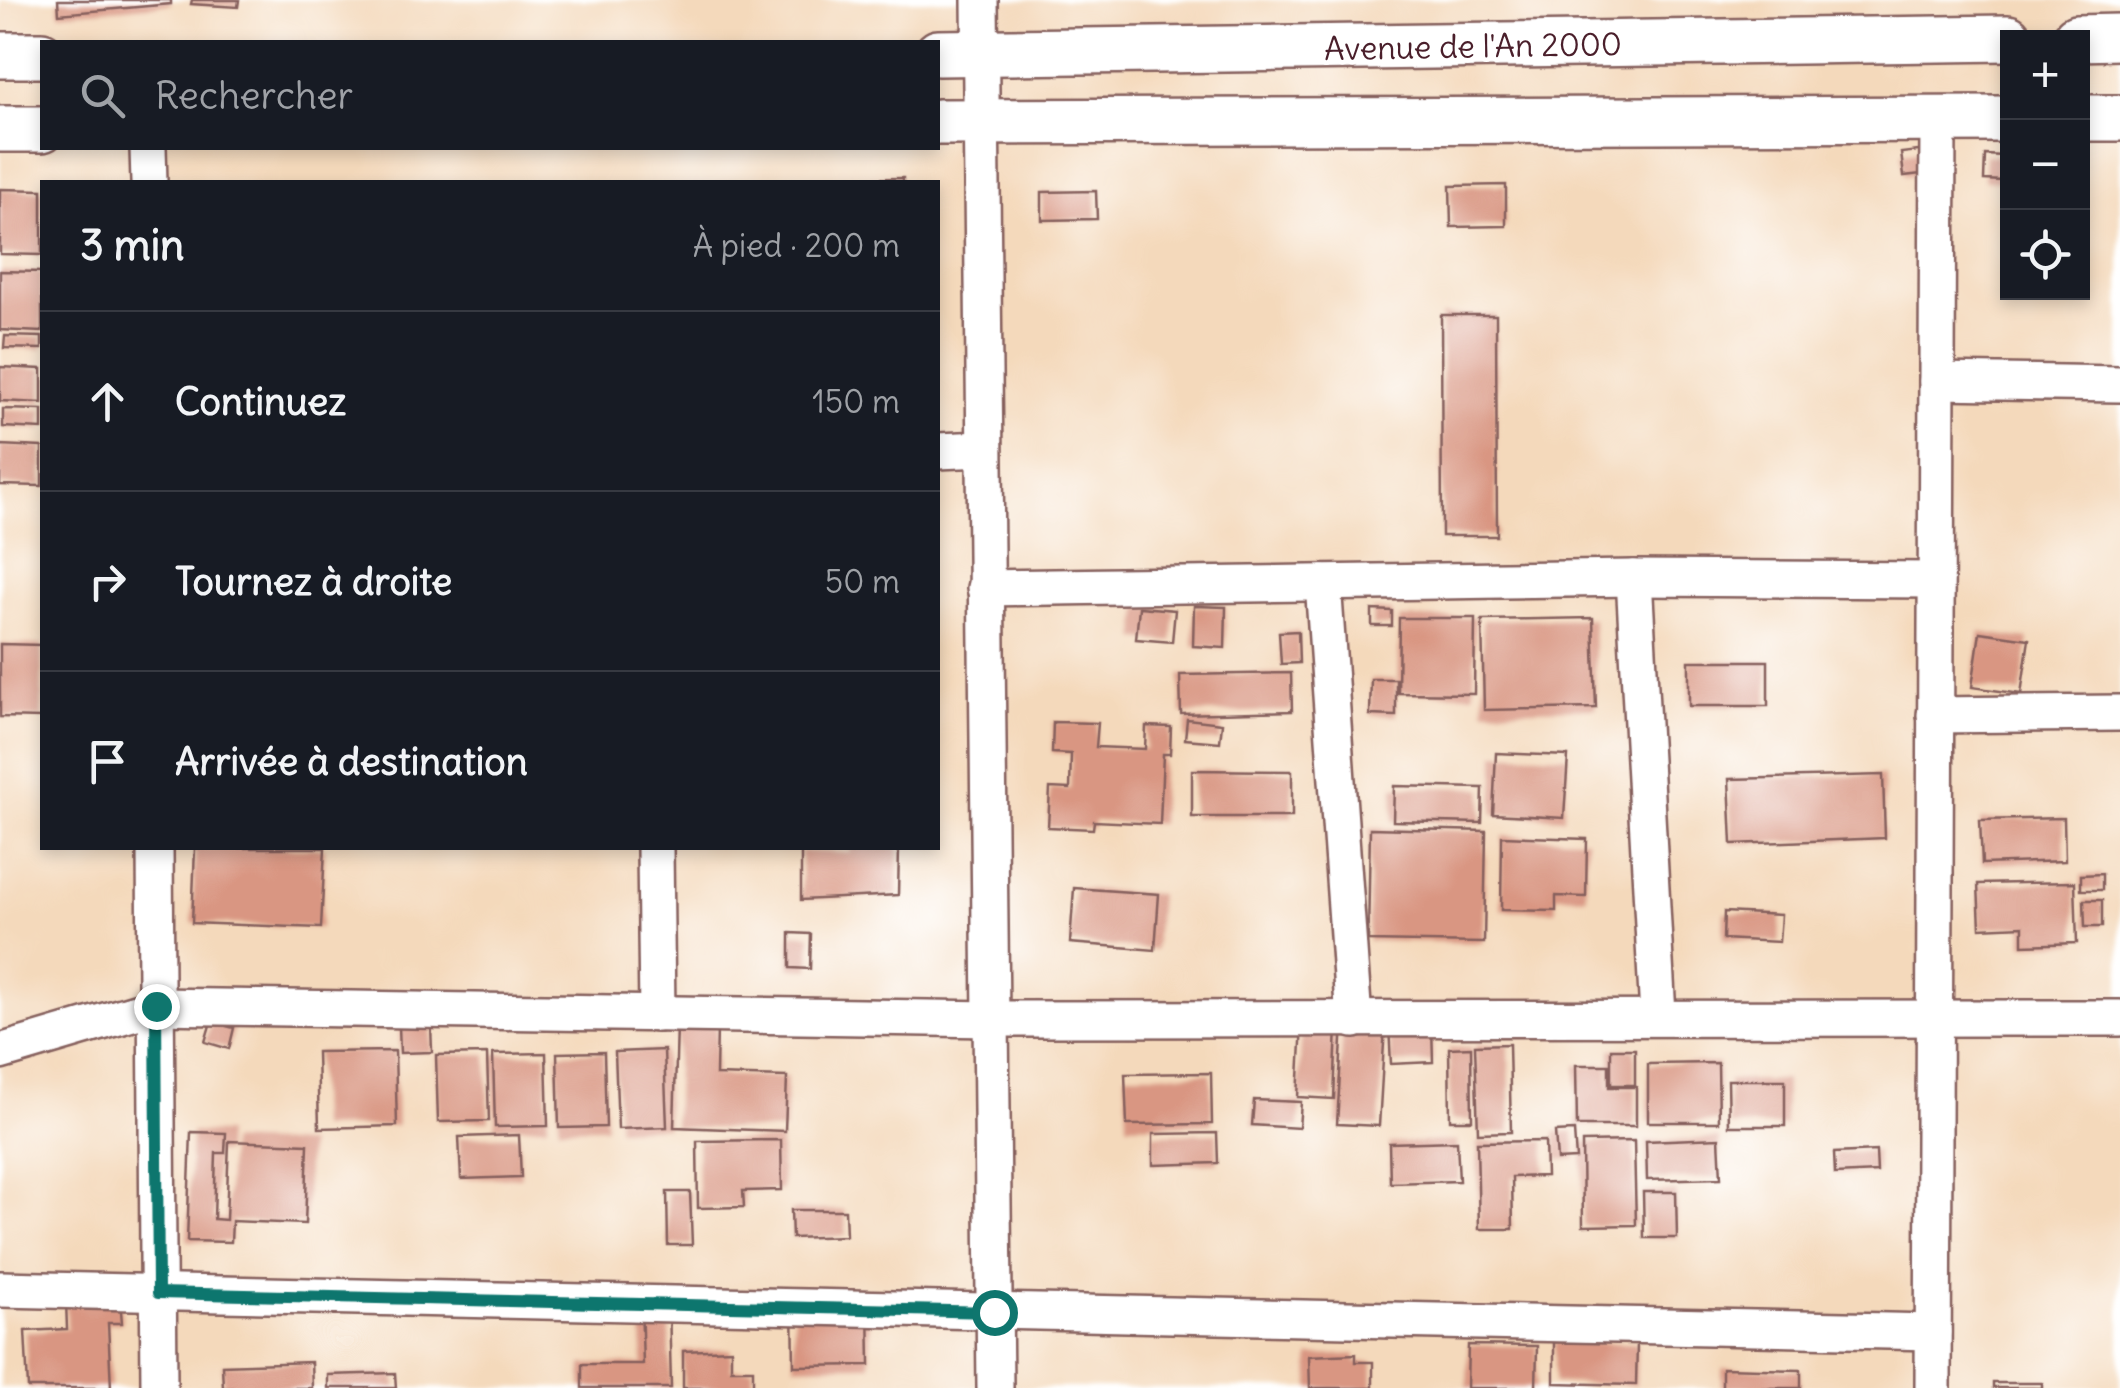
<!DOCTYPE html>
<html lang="fr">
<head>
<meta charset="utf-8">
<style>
	body { margin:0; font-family:Delius,sans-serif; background:#20242c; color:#f1f3f6 }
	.controls { position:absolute; right:30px; top:30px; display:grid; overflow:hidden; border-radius:0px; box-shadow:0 5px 15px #0003 }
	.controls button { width:90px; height:90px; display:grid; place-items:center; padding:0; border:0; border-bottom:2px solid #363941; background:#171b24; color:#f1f3f6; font:50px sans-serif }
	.stop { position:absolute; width:30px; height:30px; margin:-22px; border:8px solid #0f766e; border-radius:50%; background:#fff }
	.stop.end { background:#0f766e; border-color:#fff; box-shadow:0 2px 10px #0008 }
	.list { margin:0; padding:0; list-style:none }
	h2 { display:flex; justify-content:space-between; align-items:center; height:130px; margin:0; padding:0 40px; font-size:42px }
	h2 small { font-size:32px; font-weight:400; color:#9ea1a6 }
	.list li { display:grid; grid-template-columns:65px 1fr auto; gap:30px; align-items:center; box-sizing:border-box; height:180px; padding:0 40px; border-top:2px solid #363941 }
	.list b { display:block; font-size:38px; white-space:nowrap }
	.list em { font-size:32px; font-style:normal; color:#9ea1a6 }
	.icon { flex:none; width:55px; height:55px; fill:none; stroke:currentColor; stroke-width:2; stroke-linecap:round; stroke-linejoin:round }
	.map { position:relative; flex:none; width:2120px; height:1388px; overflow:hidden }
	.search { position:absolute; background:#171b24; box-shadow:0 5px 15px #0003; left:40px; top:40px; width:900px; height:110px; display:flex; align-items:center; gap:25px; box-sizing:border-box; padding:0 35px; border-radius:0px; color:#9ea1a6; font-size:38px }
	.panel { position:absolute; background:#171b24; box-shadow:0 5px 15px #0003; left:40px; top:180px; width:900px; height:670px; border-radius:0px }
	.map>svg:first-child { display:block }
	.building { fill:#d99682 }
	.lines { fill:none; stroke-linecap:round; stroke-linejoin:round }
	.minor-casing { stroke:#86605d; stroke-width:40 }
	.major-casing { stroke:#86605d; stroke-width:50 }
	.minor { stroke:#fff; stroke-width:35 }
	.major { stroke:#fff; stroke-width:45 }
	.route { stroke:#0f766e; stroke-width:12 }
	.labels { text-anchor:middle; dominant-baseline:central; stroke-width:9; stroke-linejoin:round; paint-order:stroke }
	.street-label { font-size:32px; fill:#4a1f2b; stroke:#fff }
</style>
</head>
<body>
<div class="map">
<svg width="2120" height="1388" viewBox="0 0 2120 1388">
	<rect width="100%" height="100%" fill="#fff"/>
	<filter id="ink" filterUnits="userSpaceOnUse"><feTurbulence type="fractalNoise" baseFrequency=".01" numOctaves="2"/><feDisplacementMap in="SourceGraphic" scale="20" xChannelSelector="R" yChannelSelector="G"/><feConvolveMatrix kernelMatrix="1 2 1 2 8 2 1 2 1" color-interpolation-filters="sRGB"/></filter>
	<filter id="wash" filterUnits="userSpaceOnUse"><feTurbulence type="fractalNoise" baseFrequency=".0048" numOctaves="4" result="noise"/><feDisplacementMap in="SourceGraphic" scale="40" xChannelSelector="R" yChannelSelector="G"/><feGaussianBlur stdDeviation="2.25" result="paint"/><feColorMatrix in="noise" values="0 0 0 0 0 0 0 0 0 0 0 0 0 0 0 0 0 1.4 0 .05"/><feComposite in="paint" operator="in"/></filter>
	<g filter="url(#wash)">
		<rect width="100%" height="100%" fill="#f4d9bb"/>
		<g id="blocks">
			<!-- building -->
			<g class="building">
				<path d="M58,0H171V4L59,14Z"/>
				<path d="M192,0H239L238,7L191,4Z"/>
				<path d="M1936,149L1938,172L1904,176L1901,153Z"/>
				<path d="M1985,155L2003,156V181L1984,180Z"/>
				<path d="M903,178V182H805V179Z"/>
				<path d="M1506,185V226L1451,227L1450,186Z"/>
				<path d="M0,189L42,190V255L0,254Z"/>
				<path d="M1096,191L1097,219L1042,220V192Z"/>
				<path d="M0,271L42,272V332L0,330Z"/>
				<path d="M1441,315H1496L1497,536H1442Z"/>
				<path d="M5,336L42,337V349L4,348Z"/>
				<path d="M0,367L42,369V403L0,401Z"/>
				<path d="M3,409L42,410V429L3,427Z"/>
				<path d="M0,445L42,447V486L0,485Z"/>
				<path d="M1194,606L1226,607L1225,648L1193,646Z"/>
				<path d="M1139,607L1175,610L1172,642L1136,639Z"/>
				<path d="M1372,610L1392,611V626H1372Z"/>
				<path d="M1399,618H1475L1474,694L1398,693Z"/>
				<path d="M1593,618L1596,708L1484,710L1482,620Z"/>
				<path d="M1298,631L1299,663L1281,664L1279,632Z"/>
				<path d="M1980,632L2029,639L2021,694L1972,687Z"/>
				<path d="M0,644L42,645V718L0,717Z"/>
				<rect x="1689" y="661" width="79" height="45"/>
				<path d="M1291,673L1292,711L1181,714L1180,675Z"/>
				<path d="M1371,679H1396V716L1370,715Z"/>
				<path d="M1187,719L1222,723L1220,742L1185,739Z"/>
				<path d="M1053,722L1098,723L1096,747L1145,749L1146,726L1171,727L1170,754H1163L1160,824L1094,821L1093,829L1048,827L1050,788L1070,789L1071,754L1052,753Z"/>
				<path d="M1496,753L1568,756L1564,818L1493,814Z"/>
				<path d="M1192,770L1292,771V817H1192Z"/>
				<path d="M1883,775L1885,838L1732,844L1729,779Z"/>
				<path d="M1394,786L1483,788L1482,823L1393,821Z"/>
				<path d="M2064,818L2065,861L1982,864L1980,820Z"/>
				<path d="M1370,828L1486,831L1484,943L1368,941Z"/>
				<path d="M1502,836L1587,839L1586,897L1556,896V911L1501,910Z"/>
				<path d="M195,848H325L321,928L192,923Z"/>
				<path d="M850,848H899L898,895L801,900V851L850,853Z"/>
				<path d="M2102,874V890H2081V875Z"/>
				<path d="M2075,882L2077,943L2023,945V926L1980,928L1978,884Z"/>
				<path d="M1074,888L1159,894L1155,950L1070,943Z"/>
				<path d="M2084,900H2102V927H2085Z"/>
				<path d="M1724,912L1781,915L1779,942L1723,939Z"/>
				<path d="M790,933L811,934L810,969L790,968Z"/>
				<path d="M211,1022L234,1028L229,1049L205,1042Z"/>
				<path d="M1343,1023L1385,1026L1379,1126L1337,1124Z"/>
				<path d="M1302,1024L1337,1026L1334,1099L1298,1097Z"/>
				<path d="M399,1025H431L432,1052L400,1053Z"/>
				<path d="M677,1025L717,1026L716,1075L787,1077L785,1131L674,1127Z"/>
				<path d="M1432,1025L1433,1062L1391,1064L1389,1026Z"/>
				<path d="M1509,1044L1511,1132L1478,1133L1475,1045Z"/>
				<path d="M1471,1047L1472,1120H1450L1449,1048Z"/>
				<rect x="1611" y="1049" width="24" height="36"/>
				<path d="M664,1050L667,1127L618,1129L615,1052Z"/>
				<path d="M395,1051L397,1126L319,1128L317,1052Z"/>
				<path d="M604,1052L606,1127L559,1128L557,1053Z"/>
				<path d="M546,1053L548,1126L495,1127L493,1054Z"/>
				<path d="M487,1054L489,1121L438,1122L436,1055Z"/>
				<path d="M1718,1063L1719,1122H1648V1064Z"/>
				<path d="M1576,1065H1609V1087H1636V1126H1577Z"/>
				<path d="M1211,1073L1212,1124L1127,1125L1125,1074Z"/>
				<path d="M1728,1080H1785V1126H1729Z"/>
				<path d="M1254,1100L1301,1102L1299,1128L1252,1125Z"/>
				<path d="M1574,1131L1576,1159L1557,1160L1555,1132Z"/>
				<path d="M191,1132L226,1133L225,1153H216L214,1219L226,1220L229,1141L308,1144L305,1224L232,1221L231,1242L187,1241Z"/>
				<path d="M1217,1133L1218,1163L1153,1165V1134Z"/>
				<path d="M519,1135L521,1177L461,1179L459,1137Z"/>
				<path d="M1719,1138L1721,1178L1647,1180L1646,1141Z"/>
				<path d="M781,1140L782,1190L743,1191L744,1207L698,1208L697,1141Z"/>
				<path d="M1457,1141L1459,1181L1390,1183L1389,1143Z"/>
				<path d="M1545,1141L1546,1176L1512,1177L1513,1229H1479L1477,1142Z"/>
				<path d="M1634,1141L1636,1225L1583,1226L1582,1142Z"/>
				<path d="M1876,1151L1877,1172L1835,1174L1834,1153Z"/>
				<path d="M667,1192H690L692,1245H668Z"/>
				<path d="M1643,1192H1676L1677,1238H1644Z"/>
				<path d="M791,1210H845L846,1236L792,1238Z"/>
				<path d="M120,1299L122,1323H108L111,1388H28L25,1331L67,1329L66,1301Z"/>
				<path d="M641,1302H669L671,1388H582V1364H643Z"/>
				<path d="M869,1305L870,1365L794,1366L793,1306Z"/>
				<path d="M1554,1342L1637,1343L1636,1385L1554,1383Z"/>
				<path d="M1468,1345L1537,1346L1536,1388H1467Z"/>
				<path d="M731,1349V1369H753V1388H683V1351Z"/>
				<path d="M1356,1354V1362H1373V1388H1310L1309,1356Z"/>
				<path d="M311,1362L312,1388H223L222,1365Z"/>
				<path d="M1722,1368L1801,1370V1388H1722Z"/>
				<path d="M395,1373L396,1388H328V1375Z"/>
				<rect x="1993" y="1383" width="49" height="5"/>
			</g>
		</g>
	</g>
	<g filter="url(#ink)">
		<use href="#blocks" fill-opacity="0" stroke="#86605d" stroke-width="2.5"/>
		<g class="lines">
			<!-- minor casing -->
			<g class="minor-casing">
				<g id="minor">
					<path d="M980,0L995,1388"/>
					<path d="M148,148L149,182"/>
					<path d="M1937,381L2120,384"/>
					<path d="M938,451L984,449"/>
					<path d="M1634,578L1658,1016"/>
					<path d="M1323,583L1354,1020"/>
					<path d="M985,588L1634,578L1936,580"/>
					<path d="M1935,715L2120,713"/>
					<path d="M155,848L159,1388"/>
					<path d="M655,848L657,1014"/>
					<path d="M0,1052L156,1006L993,1019L2120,1018"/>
					<path d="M0,1289L1933,1332"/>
					<path d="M1933,1388L1938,119"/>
				</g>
			</g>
			<!-- major casing -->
			<g class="major-casing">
				<g id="major">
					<path d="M2076,38L2120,37"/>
					<path d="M938,53L2008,38"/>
					<path d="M0,55H42"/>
					<path d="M2082,118H2120"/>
					<path d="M938,122L2008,119"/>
					<path d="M0,129H42"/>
				</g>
			</g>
			<!-- minor -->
			<use href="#minor" class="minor"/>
			<!-- major -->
			<use href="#major" class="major"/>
		</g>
	</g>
	<g class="lines" filter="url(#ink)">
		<!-- route -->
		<path class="route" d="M156,1006L158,1293L994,1312"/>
	</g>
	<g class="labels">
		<!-- street labels -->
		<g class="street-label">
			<text transform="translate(1473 46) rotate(-1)">Avenue de l'An 2000</text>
		</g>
	</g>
</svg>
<div class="controls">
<button>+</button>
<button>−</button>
<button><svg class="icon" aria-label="locate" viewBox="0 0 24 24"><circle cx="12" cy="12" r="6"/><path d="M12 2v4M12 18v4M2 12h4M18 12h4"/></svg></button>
</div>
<div class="stop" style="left:994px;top:1312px"></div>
<div class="stop end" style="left:156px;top:1006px"></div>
<div class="search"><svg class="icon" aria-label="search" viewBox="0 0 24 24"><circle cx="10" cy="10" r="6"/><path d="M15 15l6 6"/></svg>Rechercher</div>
<section class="panel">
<h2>3 min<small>À pied · 200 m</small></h2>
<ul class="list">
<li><svg class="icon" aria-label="ahead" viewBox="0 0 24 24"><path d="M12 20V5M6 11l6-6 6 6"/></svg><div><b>Continuez</b></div><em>150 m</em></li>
<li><svg class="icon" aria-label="right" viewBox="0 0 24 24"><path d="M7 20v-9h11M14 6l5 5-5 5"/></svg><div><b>Tournez à droite</b></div><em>50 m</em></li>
<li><svg class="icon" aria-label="arrive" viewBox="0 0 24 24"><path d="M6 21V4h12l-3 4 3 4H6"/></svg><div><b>Arrivée à destination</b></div></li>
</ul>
</section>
</div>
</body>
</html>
